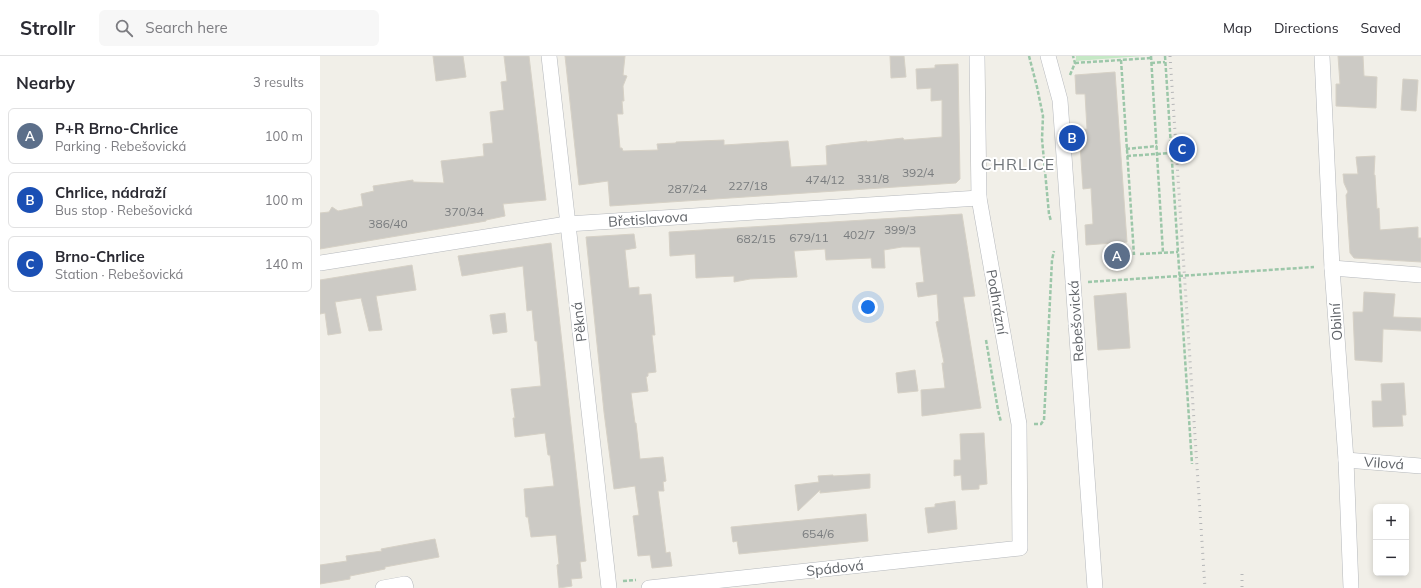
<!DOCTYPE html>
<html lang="en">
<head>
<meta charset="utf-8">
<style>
	body { margin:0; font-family:Mulish,sans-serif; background:#f7f7f7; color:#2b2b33 }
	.controls { position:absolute; right:12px; bottom:12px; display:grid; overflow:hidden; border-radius:6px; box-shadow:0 2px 6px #0003 }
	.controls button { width:36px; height:36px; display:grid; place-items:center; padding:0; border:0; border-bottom:1px solid #e1e1e2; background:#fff; color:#2b2b33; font:20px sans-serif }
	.you { position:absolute; left:548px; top:251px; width:14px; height:14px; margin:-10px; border:3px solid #fff; border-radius:50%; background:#1a73e8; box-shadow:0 0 0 6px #1a73e833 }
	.badge { display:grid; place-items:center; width:26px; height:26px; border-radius:50%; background:#0b8043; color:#fff; font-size:13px; font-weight:700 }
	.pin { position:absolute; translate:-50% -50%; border:2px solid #fff; box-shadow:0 1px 4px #0006 }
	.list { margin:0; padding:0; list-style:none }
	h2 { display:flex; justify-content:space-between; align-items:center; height:52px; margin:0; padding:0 16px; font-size:17px }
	h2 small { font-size:13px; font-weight:400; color:#7c7c81 }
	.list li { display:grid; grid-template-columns:26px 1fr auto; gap:12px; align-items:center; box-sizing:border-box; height:56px; margin:0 8px 8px; padding:0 8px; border:1px solid #e1e1e2; border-radius:6px }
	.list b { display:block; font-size:15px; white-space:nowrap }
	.list p { margin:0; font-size:13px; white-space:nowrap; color:#7c7c81 }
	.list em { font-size:13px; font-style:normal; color:#7c7c81 }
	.icon { flex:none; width:22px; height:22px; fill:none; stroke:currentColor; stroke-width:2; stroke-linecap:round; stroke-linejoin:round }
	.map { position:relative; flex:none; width:1101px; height:532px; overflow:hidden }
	header { display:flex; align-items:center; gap:24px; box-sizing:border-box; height:56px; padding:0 20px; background:#fff; border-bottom:1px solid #e1e1e2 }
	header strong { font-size:19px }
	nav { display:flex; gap:22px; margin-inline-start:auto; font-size:14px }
	.search { width:280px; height:36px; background:#f7f7f7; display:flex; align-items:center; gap:10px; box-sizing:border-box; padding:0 14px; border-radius:6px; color:#7c7c81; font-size:15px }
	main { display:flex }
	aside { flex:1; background:#fff }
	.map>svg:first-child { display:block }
	.green { fill:#c5e8c5 }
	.building { fill:#cccac5; stroke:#d6d1c6 }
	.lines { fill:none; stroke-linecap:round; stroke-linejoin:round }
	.street-casing { stroke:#b5b8bc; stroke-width:16 }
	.path { stroke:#9cc7a9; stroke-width:2.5; stroke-dasharray:4 2; stroke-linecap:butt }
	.street { stroke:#fff; stroke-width:15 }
	.rail { stroke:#b6b7b8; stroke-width:3; stroke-dasharray:1 5; stroke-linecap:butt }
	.path-bridge { stroke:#9cc7a9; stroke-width:2.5; stroke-dasharray:4 2; stroke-linecap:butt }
	.labels { text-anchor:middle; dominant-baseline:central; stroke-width:4; stroke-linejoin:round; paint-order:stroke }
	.number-label { font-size:12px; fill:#7a7d7f }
	.street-label { font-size:14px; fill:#5f6368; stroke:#fff }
	.quarter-label { font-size:16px; letter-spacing:1px; fill:#70757a; stroke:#fff }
</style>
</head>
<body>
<header>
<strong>Strollr</strong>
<div class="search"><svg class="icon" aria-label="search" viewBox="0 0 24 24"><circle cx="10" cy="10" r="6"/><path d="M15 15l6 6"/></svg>Search here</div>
<nav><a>Map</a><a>Directions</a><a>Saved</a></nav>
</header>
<main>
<aside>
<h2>Nearby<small>3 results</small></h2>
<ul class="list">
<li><span class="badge" style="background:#5c6f8a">A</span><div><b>P+R Brno-Chrlice</b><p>Parking · Rebešovická</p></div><em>100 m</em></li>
<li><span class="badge" style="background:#1a4fb4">B</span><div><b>Chrlice, nádraží</b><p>Bus stop · Rebešovická</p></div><em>100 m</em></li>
<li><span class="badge" style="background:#1a4fb4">C</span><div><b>Brno-Chrlice</b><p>Station · Rebešovická</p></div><em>140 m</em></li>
</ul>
</aside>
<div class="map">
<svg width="1101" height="532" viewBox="0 0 1101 532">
	<rect width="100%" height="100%" fill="#f1efe8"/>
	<!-- green -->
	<path class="green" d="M756,0H823L756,5Z"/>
	<!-- building -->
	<g class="building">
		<path d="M113,0H143L146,21L116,25Z"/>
		<path d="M184,0H209L226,144L183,148L185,160L166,164V165L0,193V157L9,156L12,151L18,155L43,150L41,138L54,135L53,130L93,124V126L124,127L121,105L164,100L163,88L173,87L170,56L184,54L181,26L187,25Z"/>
		<path d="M245,0H305L303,19L307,20L303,30L304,45H302L303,58H297L300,92H302L303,95L338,94L337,88L356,87V86L404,84V89L468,85L471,111L507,109L506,90L511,89L547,85V86L583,82L584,84L622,81V44L611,45V32L597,33L596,13L615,12V9L638,8L640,123L636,127L290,150L288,125L259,129Z"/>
		<path d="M570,0H584L586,21L571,22Z"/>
		<path d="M1018,0H1043L1044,20L1057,21L1056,52L1016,50V28H1020Z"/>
		<path d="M795,16L807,186L766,189L765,169L773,168L771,132L763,133L759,74L767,73L765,38H756L755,19Z"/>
		<path d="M1083,23L1098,24L1096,55L1081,54Z"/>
		<path d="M1055,100L1054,119H1055L1057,153L1059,152L1060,174L1098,171V182H1101V206L1034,202L1030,197L1026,139L1028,136L1024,127L1023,118H1038L1036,101Z"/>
		<path d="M642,158L655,240L643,241L661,352L602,360L601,334L625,332L622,307H624L616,266L619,265L617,238L598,241L596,227L604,226L600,191H582L564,194L565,212H552L551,202L506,204L505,193L474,195L477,221L430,223L414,226V220L376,222L375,198L350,200L349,176Z"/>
		<path d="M314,178L316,192L305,194L309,232L319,231V239L331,238L335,279H332L336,316L328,317V320L326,321L328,335L311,337L315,367H316L320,403L343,401L346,425L343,426L344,435H338L346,497L350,496L352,510L332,512L330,499L318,500L313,460L319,459L315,430L294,433L284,356L266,181Z"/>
		<path d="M231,187L266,505L260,506L262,522L251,523L252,530L239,532L237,509L239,508L236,479L211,481L208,461H206L204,433L234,430L230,399H228L225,377L195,381L193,362H195L191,333L221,330L217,285H215L212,254L207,255L203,210L142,220L138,200Z"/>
		<path d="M92,209L96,234L56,240L62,274L49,275L41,242L15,246L21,277L8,279L5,257L0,258V224Z"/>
		<path d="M1044,236L1075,238L1073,261L1101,262V275L1063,273L1062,306L1035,304L1033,256H1043Z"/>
		<path d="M806,237L810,292L778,294L774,240Z"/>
		<path d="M185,257L187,276L173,278L170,259Z"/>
		<path d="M595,314L598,335L578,337L576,317Z"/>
		<path d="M1084,327L1086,359H1082L1083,370L1053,371L1052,345H1062L1061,328Z"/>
		<path d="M664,377L667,428L659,429V433L642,434L641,419L634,420V404H641L640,378Z"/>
		<path d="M550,418V432L500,437V434L478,455L475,429L499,426L498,420L513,419V420Z"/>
		<path d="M635,445L637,473L608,477L605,452L615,451V448Z"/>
		<path d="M546,458L548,485L419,498L417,485L413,486L411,471Z"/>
		<path d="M115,483L119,501L65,511V513L30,520V523L0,528V509L27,505L26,500L62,495L61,493Z"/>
	</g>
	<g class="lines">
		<!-- street casing -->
		<g class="street-casing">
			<g id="street">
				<path d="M229,0L289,532"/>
				<path d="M728,0L740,44L775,532"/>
				<path d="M1002,0L1012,212L1026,404L1031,532"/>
				<path d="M0,207L247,168L659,142"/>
				<path d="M1012,212L1101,219"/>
				<path d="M1026,404L1101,410"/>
				<path d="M63,532L85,528L86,532"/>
				<path d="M329,532L700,492L699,368L659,142L657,0"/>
			</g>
		</g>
		<!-- path -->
		<g class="path">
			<path d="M709,0L717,31L723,60L722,83L729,158L731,165"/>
			<path d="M831,0L843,197"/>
			<path d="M845,0L872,408"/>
			<path d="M801,4L814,199"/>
			<path d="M755,7L831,2"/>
			<path d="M831,7L845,6"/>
			<path d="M750,19L755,7L753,0"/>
			<path d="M806,93L837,90"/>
			<path d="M807,100L851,97"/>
			<path d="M820,198L858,196"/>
			<path d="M768,226L829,222"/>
			<path d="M666,284L678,354L681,366"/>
			<path d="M714,368H721L724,364L732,204L734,195"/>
			<path d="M303,525L316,524"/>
		</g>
		<!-- street -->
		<use href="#street" class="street"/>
		<!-- rail -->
		<g class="rail">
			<path d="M850,0L885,532"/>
			<path d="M922,518V532"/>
		</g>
		<!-- path-bridge -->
		<path class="path-bridge" d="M829,222L994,211"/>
	</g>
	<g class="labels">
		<!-- number labels -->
		<g class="number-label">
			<text x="598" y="116">392/4</text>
			<text x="553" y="122">331/8</text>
			<text x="505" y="123">474/12</text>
			<text x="428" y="129">227/18</text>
			<text x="367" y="132">287/24</text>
			<text x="144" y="155">370/34</text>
			<text x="68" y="167">386/40</text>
			<text x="580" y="173">399/3</text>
			<text x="539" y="178">402/7</text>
			<text x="489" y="181">679/11</text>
			<text x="436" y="182">682/15</text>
			<text x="498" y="477">654/6</text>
		</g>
		<!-- street labels -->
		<g class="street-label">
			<text transform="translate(328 163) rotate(-4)">Břetislavova</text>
			<text transform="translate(677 246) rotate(80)">Podhrázní</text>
			<text transform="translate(756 265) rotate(-94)">Rebešovická</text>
			<text transform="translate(259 266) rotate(-97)">Pěkná</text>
			<text transform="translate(1016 266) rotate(-94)">Obilní</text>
			<text transform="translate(1064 407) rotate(4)">Vilová</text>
			<text transform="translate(515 512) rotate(-6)">Spádová</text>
		</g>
		<!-- quarter labels -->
		<g class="quarter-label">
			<text x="698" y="108">CHRLICE</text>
		</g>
	</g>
</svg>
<div class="controls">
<button>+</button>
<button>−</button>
</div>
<div class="you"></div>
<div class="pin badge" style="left:797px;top:200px;background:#5c6f8a">A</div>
<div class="pin badge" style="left:752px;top:82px;background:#1a4fb4">B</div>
<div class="pin badge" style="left:862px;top:93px;background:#1a4fb4">C</div>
</div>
</main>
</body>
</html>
